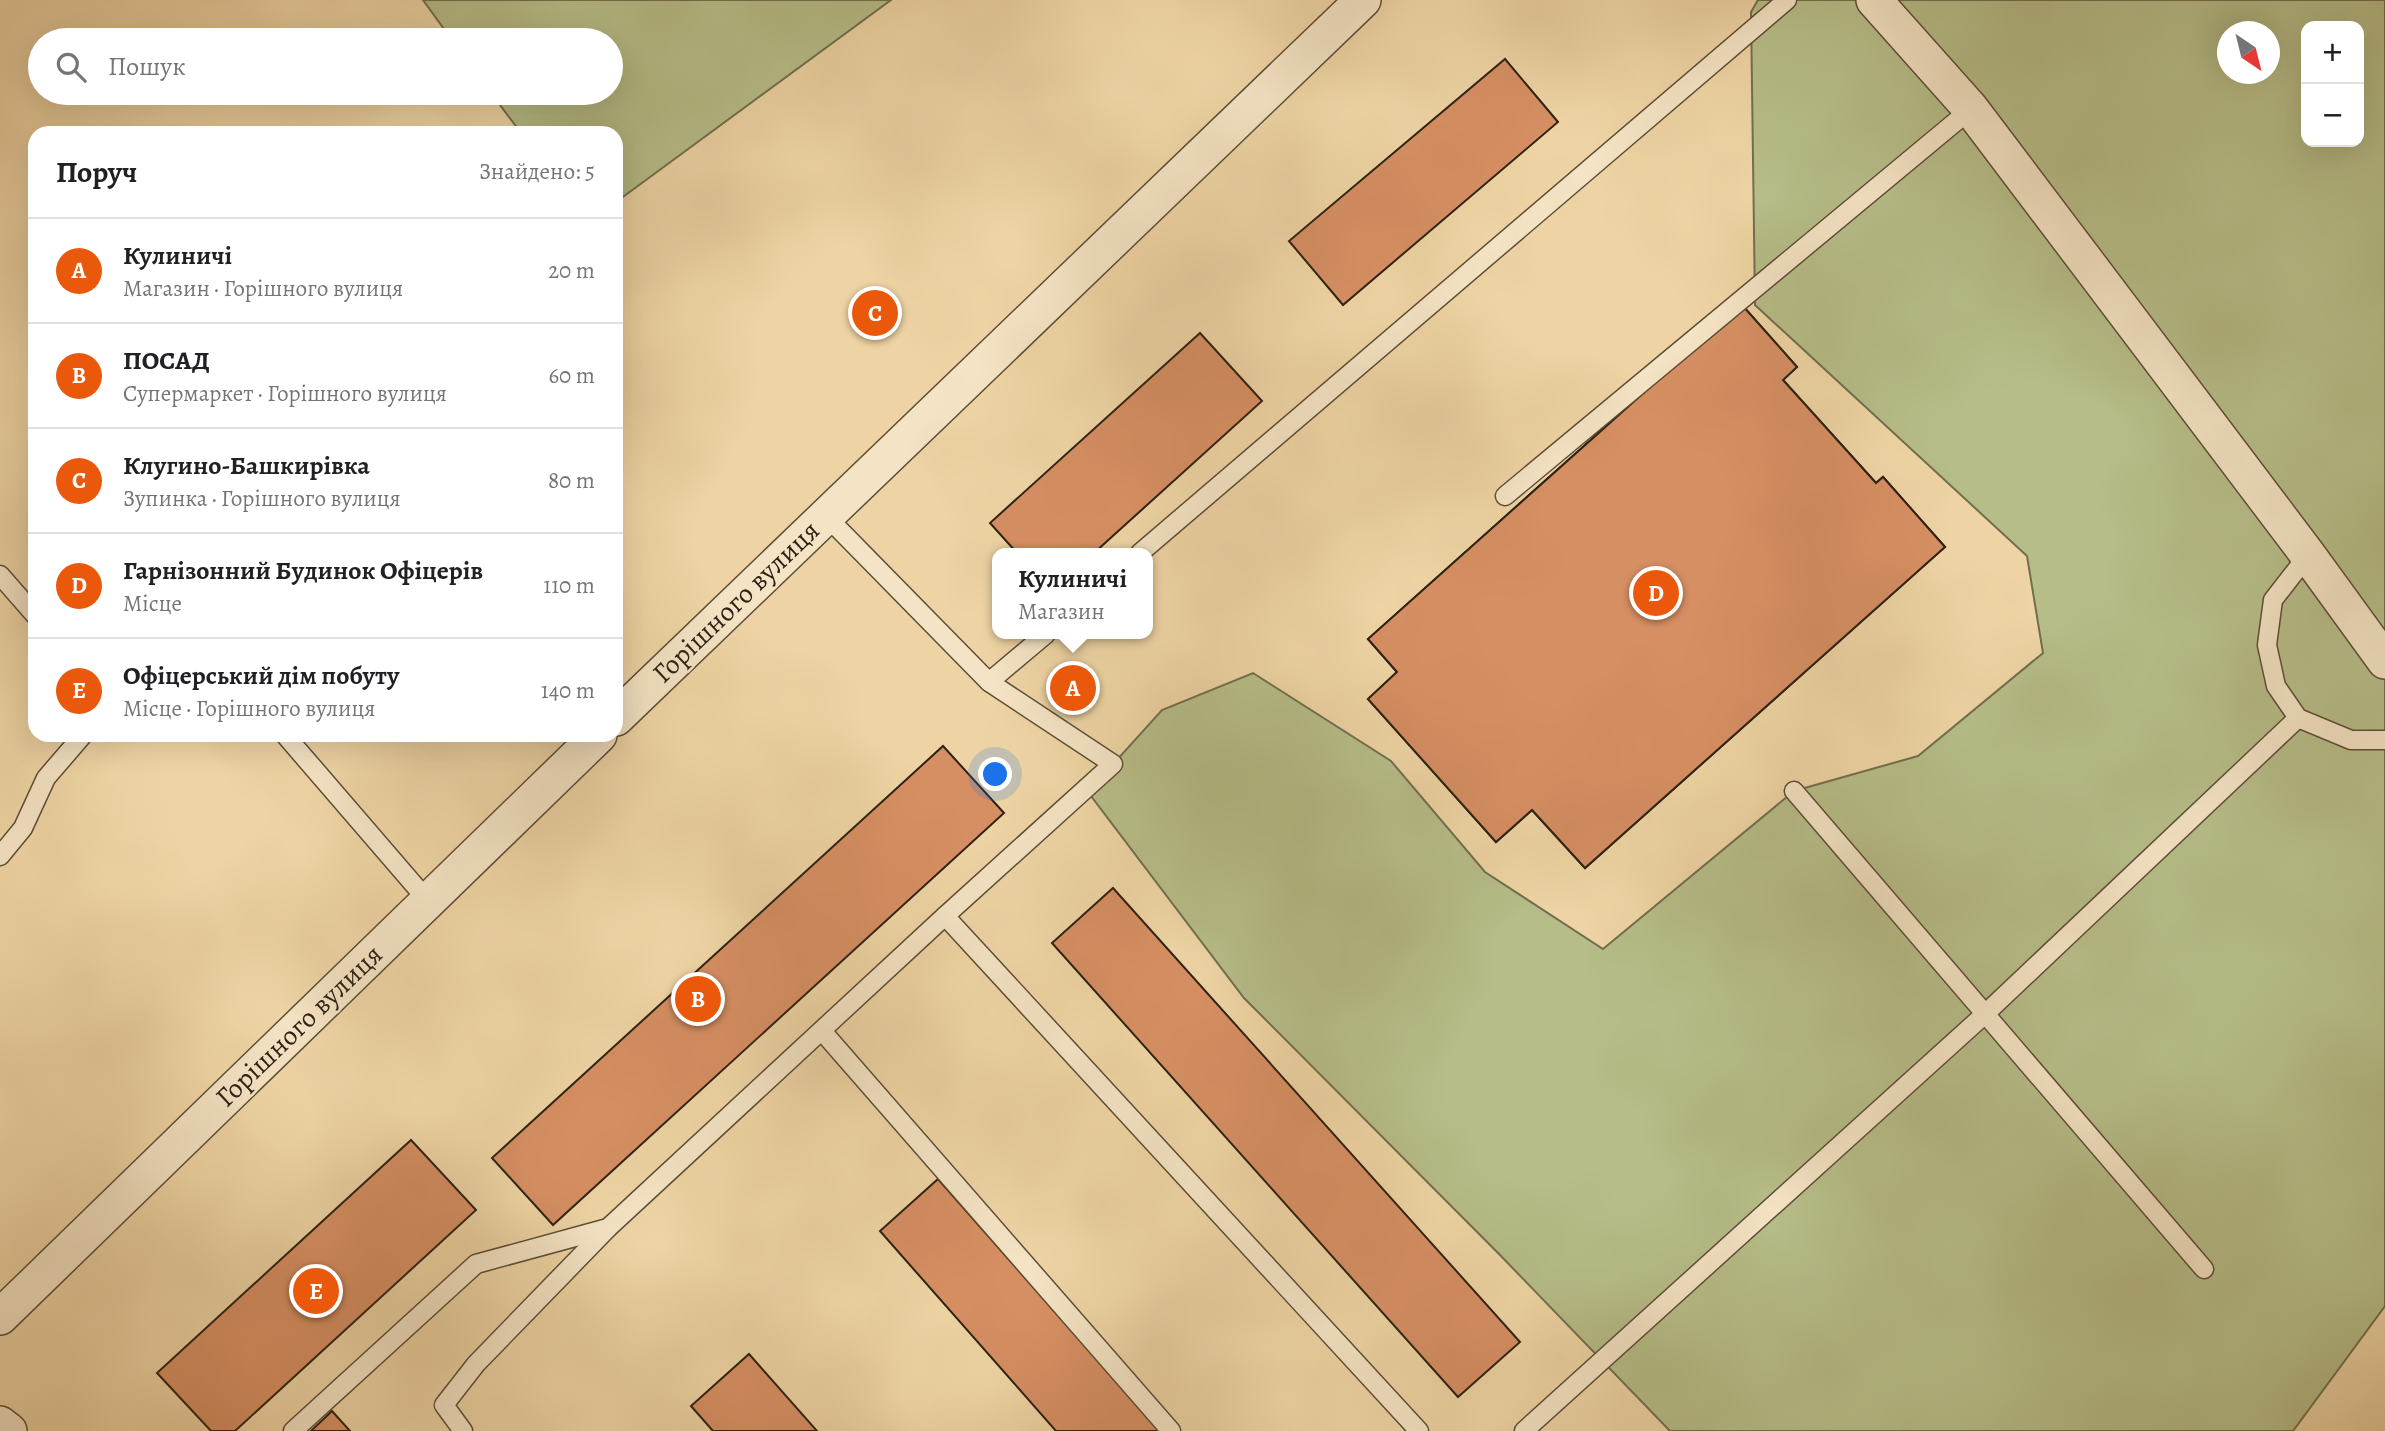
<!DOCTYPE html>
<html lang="uk">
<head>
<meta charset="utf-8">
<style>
	body { margin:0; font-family:Alegreya,serif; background:#f6f6f6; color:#202124 }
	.controls { position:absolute; right:21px; top:21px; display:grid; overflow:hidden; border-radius:14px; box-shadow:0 7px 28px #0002 }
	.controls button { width:63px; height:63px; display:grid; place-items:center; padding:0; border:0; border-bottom:2px solid #e0e0e0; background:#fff; color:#202124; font:35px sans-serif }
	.compass { position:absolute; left:2217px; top:21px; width:63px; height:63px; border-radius:50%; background:#fff; box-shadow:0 7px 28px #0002; rotate:145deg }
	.you { position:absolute; left:996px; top:775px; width:24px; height:24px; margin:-18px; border:5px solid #fff; border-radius:50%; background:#1a73e8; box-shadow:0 0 0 10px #1a73e833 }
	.badge { display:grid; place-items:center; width:46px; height:46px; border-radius:50%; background:#ea580c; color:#fff; font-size:23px; font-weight:700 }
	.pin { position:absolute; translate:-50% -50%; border:4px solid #fff; box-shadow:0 2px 7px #0006 }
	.popup { position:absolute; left:992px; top:548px; width:161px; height:91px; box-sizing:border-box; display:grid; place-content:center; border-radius:14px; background:#fff; filter:drop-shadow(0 2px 5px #0005); font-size:23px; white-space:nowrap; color:#757577 }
	.popup b { font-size:26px; color:#202124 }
	.popup::after { content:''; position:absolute; left:50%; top:100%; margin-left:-14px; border:14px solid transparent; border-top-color:#fff }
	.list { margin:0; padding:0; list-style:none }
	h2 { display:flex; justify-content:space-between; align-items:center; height:91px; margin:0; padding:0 28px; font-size:30px }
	h2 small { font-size:23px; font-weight:400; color:#757577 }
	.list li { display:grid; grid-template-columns:46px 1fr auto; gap:21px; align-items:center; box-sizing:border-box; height:105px; padding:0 28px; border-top:2px solid #e0e0e0 }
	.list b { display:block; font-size:26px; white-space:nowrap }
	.list p { margin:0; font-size:23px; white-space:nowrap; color:#757577 }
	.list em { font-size:23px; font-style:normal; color:#757577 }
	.icon { flex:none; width:38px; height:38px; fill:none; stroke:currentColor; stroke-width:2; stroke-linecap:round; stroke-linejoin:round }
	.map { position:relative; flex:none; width:2385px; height:1431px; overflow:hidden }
	.search { position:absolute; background:#fff; box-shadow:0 7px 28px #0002; left:28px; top:28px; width:595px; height:77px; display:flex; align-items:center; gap:18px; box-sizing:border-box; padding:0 24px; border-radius:38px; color:#757577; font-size:26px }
	.panel { position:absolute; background:#fff; box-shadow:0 7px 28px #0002; left:28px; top:126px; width:595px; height:616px; border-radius:21px }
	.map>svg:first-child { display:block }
	.green { fill:#b6bd88; stroke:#726f4e; stroke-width:2; fill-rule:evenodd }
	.building { fill:#d68f63; stroke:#2e2114; stroke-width:2; fill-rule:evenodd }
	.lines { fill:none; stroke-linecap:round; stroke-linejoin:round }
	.lane-casing { stroke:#5e4e38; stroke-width:21 }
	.street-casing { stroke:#5e4e38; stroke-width:38 }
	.lane { stroke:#f4e3c4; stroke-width:18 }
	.street { stroke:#f4e3c4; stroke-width:35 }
	.labels { text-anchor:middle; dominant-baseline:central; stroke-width:5; stroke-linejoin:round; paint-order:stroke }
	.street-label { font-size:28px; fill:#2e2114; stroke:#f4e3c4 }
</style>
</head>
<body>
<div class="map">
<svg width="2385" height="1431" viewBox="0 0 2385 1431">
	<rect width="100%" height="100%" fill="#eed4a4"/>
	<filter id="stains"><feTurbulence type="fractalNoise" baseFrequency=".00286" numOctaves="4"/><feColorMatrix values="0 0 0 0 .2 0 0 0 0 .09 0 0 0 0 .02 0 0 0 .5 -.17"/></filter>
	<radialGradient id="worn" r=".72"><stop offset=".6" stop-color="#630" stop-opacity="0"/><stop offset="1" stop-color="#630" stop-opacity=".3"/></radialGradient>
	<!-- green -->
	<g class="green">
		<path d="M423,0H891L616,202V133H521L491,93H611V40H452Z"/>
		<path d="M1758,0H2385V1306L2293,1431H1670L1500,1255L1244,998L1088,792L1162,710L1253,673L1391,761L1485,872L1603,949L1794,791L1918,756L2043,653L2027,556L1755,305L1751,12ZM2306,26H2359V142H2306ZM2228,32H2270V74H2228Z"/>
	</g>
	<!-- building -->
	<g class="building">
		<path d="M1505,59L1558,122L1343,305L1289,241Z"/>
		<path d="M1742,305L1797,367L1783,380L1876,483L1883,477L1945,547L1585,868L1532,810L1496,842L1368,699L1397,672L1368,639ZM1632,515L1732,625L1620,726L1520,616Z"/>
		<path d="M1742,305L1797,367L1783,380L1876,483L1883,477L1945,547L1585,868L1532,810L1496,842L1368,699L1397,672L1368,639Z"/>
		<path d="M1200,333L1262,401L1094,553H1017L990,523Z"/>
		<path d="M943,746L1004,813L553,1225L492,1158Z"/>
		<path d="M1113,888L1520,1342L1458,1397L1052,943Z"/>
		<path d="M411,1140L476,1210L235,1431H211L157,1373Z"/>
		<path d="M938,1179L1160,1431H1056L880,1231Z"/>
		<path d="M749,1354L817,1431H713L691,1406Z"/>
		<path d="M332,1411L350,1431H311Z"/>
	</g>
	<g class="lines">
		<!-- lane casing -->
		<g class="lane-casing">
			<g id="lane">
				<path d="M1505,496L1971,109"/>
				<path d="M825,515L989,682L1046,634"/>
				<path d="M1140,553L1787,0"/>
				<path d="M2308,555L2273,600L2267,645L2276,686L2298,718L2351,740H2385"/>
				<path d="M0,575L35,615"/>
				<path d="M285,735L428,901"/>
				<path d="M1794,791L2204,1269"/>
				<path d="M0,856L23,828L46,778L83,735"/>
				<path d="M945,916L1419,1431"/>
				<path d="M822,1031L1171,1431"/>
				<path d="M293,1431L476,1264L608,1228L945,916L1113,764L989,682"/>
				<path d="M463,1431L444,1405L476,1364L608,1228"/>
				<path d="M1524,1431L1985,1014L2298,718"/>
			</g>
		</g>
		<!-- street casing -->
		<g class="street-casing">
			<g id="street">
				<path d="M1874,0L1971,109L2308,555L2385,661"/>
				<path d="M616,718L1363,0"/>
				<path d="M0,1317L599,735"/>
				<path d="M0,1424L9,1431"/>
			</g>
		</g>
		<!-- lane -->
		<use href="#lane" class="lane"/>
		<!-- street -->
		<use href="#street" class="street"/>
	</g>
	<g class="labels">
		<!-- street labels -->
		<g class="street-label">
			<text transform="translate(736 602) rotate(-44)">Горішного вулиця</text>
			<text transform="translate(299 1026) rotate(-44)">Горішного вулиця</text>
		</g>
	</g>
	<rect width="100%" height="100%" filter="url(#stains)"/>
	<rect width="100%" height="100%" fill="url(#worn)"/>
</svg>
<div class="controls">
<button>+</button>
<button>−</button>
</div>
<svg class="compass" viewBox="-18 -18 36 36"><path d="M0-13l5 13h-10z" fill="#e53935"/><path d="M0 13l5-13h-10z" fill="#757577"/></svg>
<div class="you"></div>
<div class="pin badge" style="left:1073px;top:688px">A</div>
<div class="popup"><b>Кулиничі</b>Магазин</div>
<div class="pin badge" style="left:698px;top:999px">B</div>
<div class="pin badge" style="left:875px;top:313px">C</div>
<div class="pin badge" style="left:1656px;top:593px">D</div>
<div class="pin badge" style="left:316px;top:1291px">E</div>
<div class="search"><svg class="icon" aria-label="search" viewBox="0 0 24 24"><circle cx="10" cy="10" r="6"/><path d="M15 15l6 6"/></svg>Пошук</div>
<section class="panel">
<h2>Поруч<small>Знайдено: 5</small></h2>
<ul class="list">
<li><span class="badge">A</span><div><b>Кулиничі</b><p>Магазин · Горішного вулиця</p></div><em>20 m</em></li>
<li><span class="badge">B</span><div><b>ПОСАД</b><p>Супермаркет · Горішного вулиця</p></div><em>60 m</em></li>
<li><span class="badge">C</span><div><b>Клугино-Башкирівка</b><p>Зупинка · Горішного вулиця</p></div><em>80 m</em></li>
<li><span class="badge">D</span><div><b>Гарнізонний Будинок Офіцерів</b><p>Місце</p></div><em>110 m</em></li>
<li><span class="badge">E</span><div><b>Офіцерський дім побуту</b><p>Місце · Горішного вулиця</p></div><em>140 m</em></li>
</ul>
</section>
</div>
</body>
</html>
